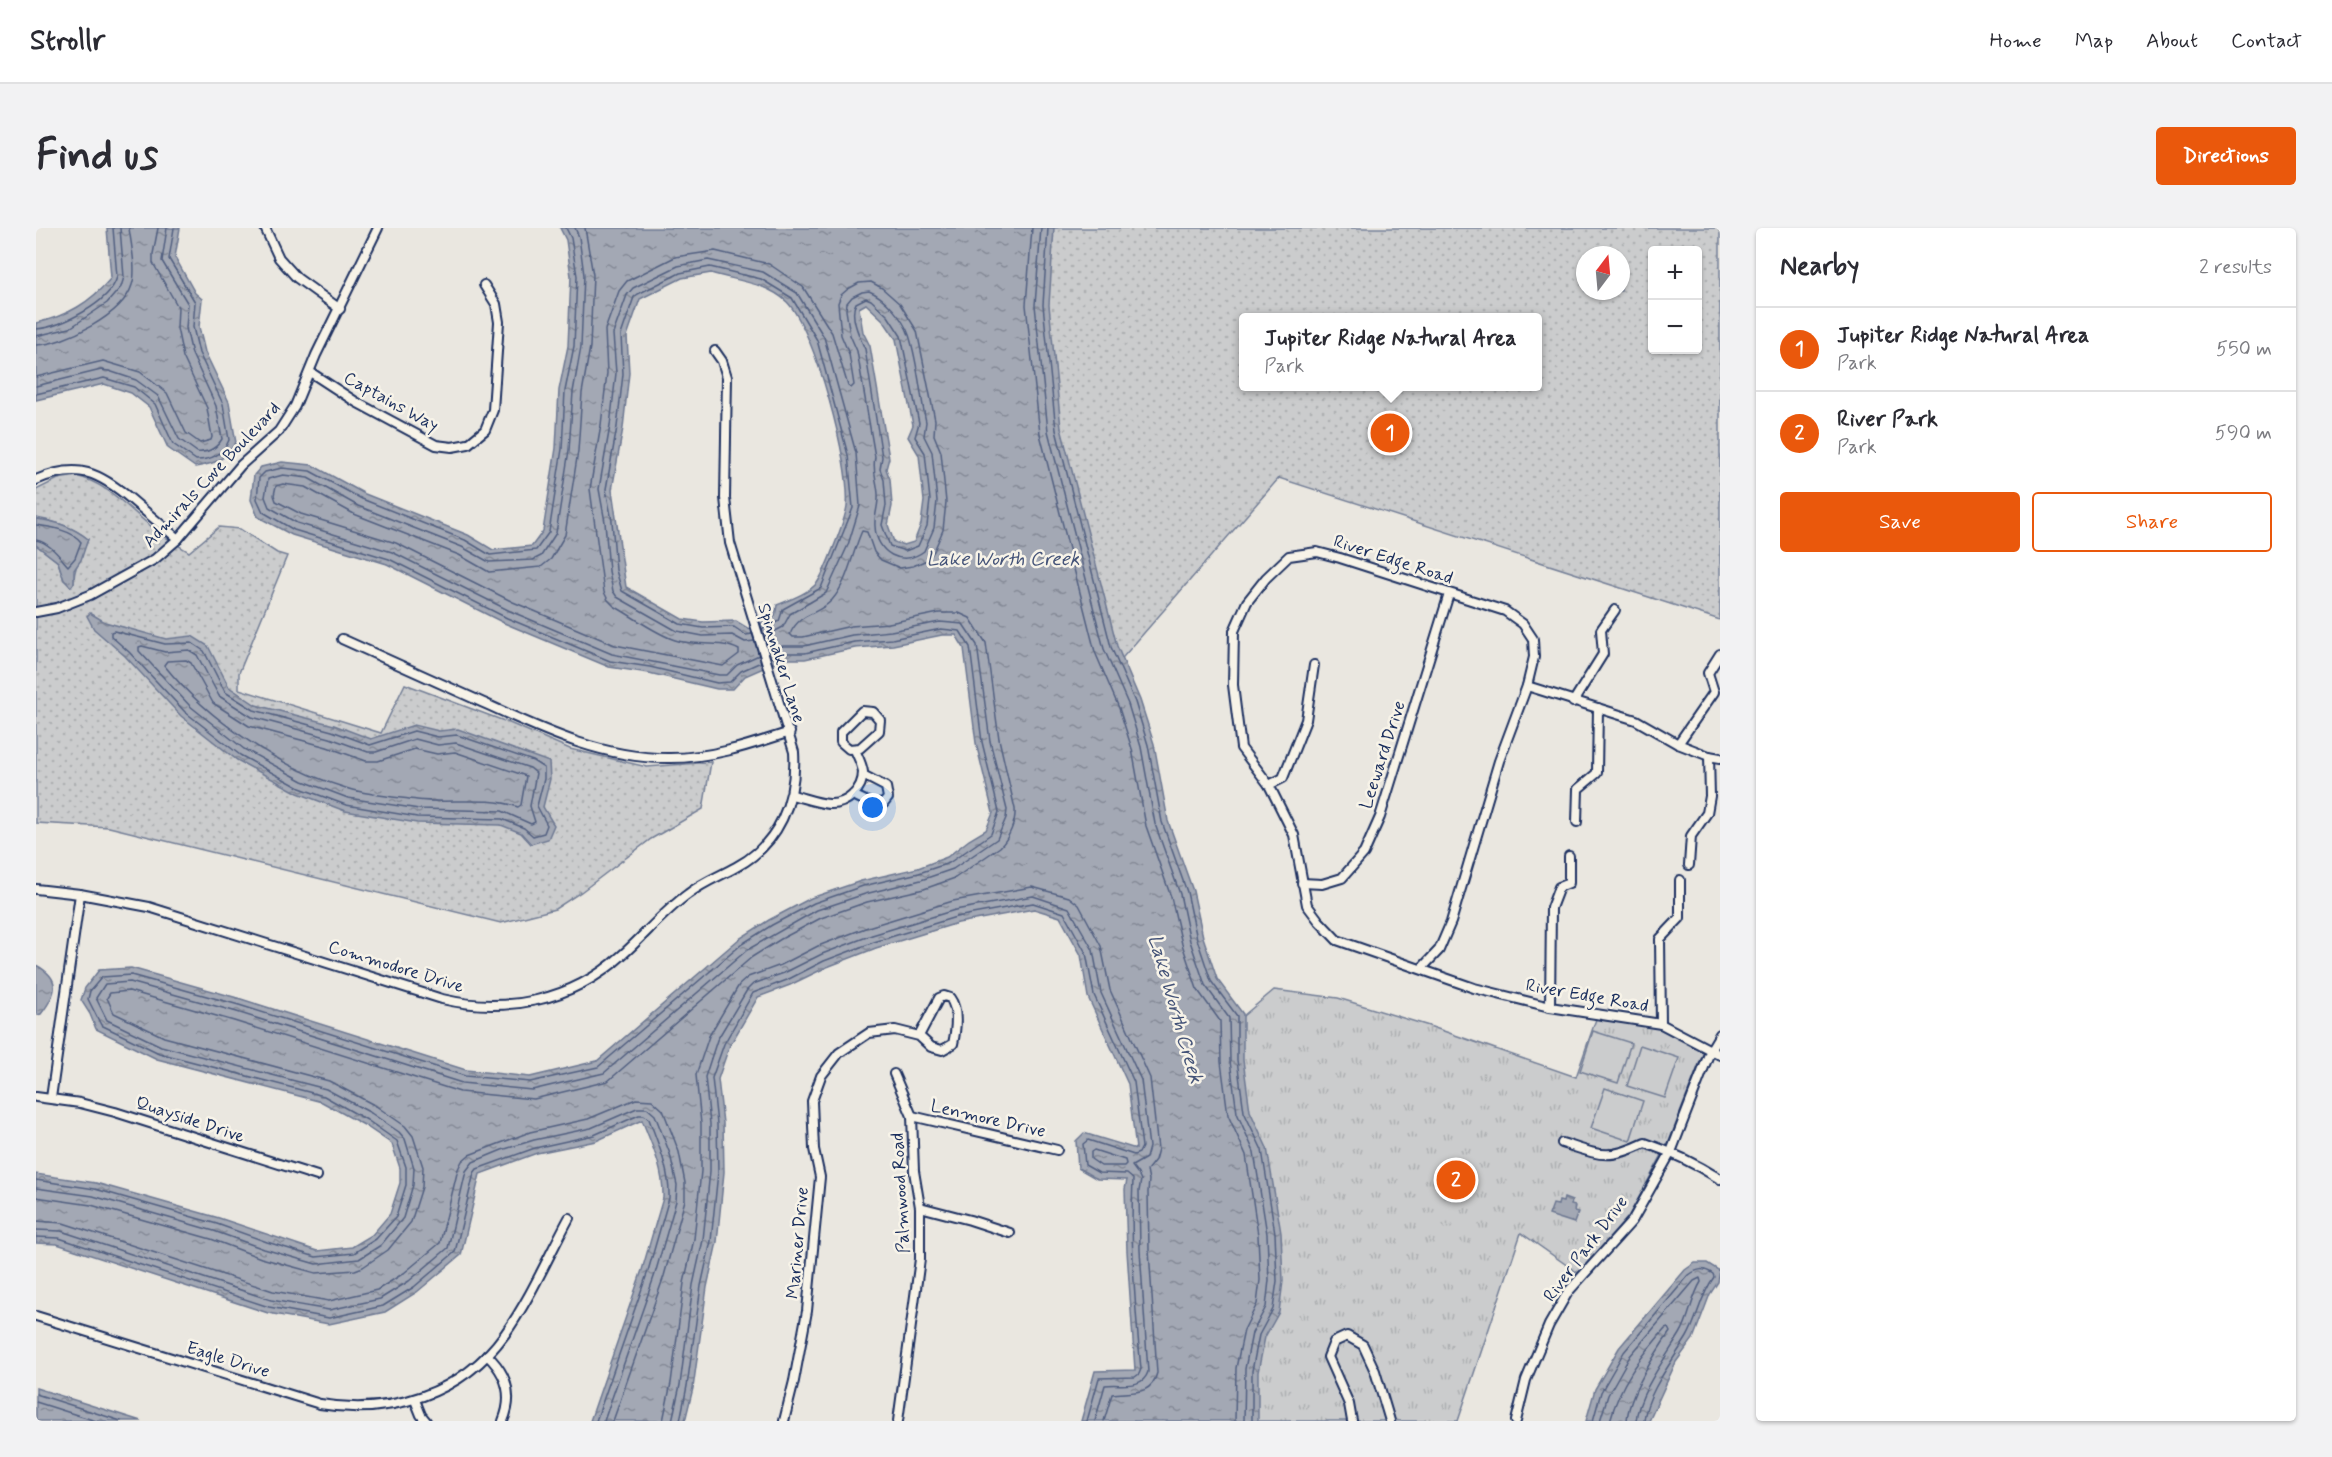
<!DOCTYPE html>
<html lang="en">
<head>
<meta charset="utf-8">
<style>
	body { margin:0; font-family:Mynerve,sans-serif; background:#f2f2f3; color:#2b2b33 }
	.controls { position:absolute; right:18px; top:18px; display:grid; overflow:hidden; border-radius:6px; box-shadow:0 2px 4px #0004 }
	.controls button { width:54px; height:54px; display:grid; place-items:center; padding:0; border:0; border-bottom:2px solid #e1e1e2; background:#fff; color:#2b2b33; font:30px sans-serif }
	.compass { position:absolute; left:1540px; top:18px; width:54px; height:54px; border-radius:50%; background:#fff; box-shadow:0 2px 4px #0004; rotate:16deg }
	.you { position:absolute; left:837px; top:580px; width:21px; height:21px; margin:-15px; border:4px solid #fff; border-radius:50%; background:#1a73e8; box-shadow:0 0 0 9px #1a73e833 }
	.badge { display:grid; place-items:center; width:39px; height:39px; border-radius:50%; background:#ea580c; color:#fff; font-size:20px; font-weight:700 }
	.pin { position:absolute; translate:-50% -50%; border:3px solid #fff; box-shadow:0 2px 6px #0006 }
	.popup { position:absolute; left:1203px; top:85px; width:303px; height:78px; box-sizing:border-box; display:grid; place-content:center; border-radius:6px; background:#fff; filter:drop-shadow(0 2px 4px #0005); font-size:20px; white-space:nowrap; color:#7c7c81 }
	.popup b { font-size:22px; color:#2b2b33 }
	.popup::after { content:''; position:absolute; left:50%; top:100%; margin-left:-12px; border:12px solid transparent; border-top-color:#fff }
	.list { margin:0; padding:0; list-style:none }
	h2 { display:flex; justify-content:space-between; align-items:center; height:78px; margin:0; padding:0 24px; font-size:26px }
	h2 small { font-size:20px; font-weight:400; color:#7c7c81 }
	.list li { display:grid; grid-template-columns:39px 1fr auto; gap:18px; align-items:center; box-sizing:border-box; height:84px; padding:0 24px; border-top:2px solid #e1e1e2 }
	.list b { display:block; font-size:22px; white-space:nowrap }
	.list p { margin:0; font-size:20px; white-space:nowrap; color:#7c7c81 }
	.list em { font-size:20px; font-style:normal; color:#7c7c81 }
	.actions { display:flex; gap:12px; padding:18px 24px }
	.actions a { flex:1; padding:14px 0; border:2px solid #ea580c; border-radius:6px; text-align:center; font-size:21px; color:#ea580c }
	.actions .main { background:#ea580c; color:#fff }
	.map { position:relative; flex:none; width:1684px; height:1193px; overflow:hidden; border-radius:6px }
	header { display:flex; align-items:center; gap:36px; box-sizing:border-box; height:84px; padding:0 30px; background:#fff; border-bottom:2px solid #e1e1e2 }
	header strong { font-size:28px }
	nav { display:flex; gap:33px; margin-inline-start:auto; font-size:21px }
	.intro { display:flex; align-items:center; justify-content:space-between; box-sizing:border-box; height:144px; padding:0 36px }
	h1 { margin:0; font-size:42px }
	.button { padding:15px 27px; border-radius:6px; background:#ea580c; color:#fff; font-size:21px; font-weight:700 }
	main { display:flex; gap:36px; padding:0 36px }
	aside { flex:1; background:#fff; border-radius:6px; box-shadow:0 2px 4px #0004 }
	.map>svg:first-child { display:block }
	.grass { fill:url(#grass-dots); stroke:#737e96; stroke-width:1.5; fill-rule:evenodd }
	.park { fill:url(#park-tufts); stroke:#737e96; stroke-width:1.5 }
	.pitch { fill:#cbcccd; stroke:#737e96; stroke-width:1.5 }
	.water { fill:url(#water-ripples); stroke:#6d7892; stroke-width:1.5; fill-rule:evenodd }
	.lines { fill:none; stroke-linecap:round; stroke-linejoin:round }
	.shore { stroke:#515f80; stroke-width:1.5 }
	.street-casing { stroke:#1b2f5e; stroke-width:12 }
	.street { stroke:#f7f3e8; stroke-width:8 }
	.labels { text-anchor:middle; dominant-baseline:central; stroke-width:5; stroke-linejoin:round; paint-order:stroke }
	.street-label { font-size:18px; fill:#1b2f5e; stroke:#f7f3e8 }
	.water-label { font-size:20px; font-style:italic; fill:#445378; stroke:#f7f3e8 }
</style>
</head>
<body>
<header>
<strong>Strollr</strong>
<nav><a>Home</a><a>Map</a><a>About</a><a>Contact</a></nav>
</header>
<div class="intro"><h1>Find us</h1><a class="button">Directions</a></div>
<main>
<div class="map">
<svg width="1684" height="1193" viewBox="0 0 1684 1193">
	<defs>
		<pattern id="grass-dots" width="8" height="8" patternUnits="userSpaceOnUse" patternTransform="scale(1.5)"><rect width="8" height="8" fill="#cbcccd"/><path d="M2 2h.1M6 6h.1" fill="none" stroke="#aeb0b2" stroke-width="1.8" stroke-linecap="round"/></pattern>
		<pattern id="park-tufts" width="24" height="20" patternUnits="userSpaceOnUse" patternTransform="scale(1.5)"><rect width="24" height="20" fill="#cbcccd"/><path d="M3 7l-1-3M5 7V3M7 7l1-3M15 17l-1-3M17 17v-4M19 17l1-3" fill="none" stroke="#aeb0b2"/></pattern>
		<pattern id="water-ripples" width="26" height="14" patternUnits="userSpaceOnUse" patternTransform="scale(1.5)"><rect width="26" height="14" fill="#a3a8b4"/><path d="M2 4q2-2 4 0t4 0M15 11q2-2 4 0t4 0" fill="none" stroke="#848996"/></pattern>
	</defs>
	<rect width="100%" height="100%" fill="#eae7e0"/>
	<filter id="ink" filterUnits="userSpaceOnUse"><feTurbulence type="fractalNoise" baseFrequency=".0167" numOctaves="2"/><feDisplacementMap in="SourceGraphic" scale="12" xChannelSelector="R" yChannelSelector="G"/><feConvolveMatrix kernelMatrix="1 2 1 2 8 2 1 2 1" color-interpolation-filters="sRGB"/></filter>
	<g filter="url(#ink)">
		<!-- grass -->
		<g class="grass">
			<path d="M1008,0H1684V392L1243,250L1081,436L1013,160ZM1616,22H1662V122H1616ZM1549,27H1585V63H1549ZM1207,89H1501V158H1207Z"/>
			<path d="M40,248C74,256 94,283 121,303C131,311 142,317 153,324L183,299L204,301L241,325L251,328L203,445V461L345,505L369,456L471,494L534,521L611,539L675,534L667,581L615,611L545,664L519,681L465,695L73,599L0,595V317L22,334L28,352L38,355C37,339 47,326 52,311C37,299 19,293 0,290V262L22,251Z"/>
		</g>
		<!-- park -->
		<path class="park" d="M1238,762L1302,770L1393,798L1540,849L1560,791L1623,800L1668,823L1632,916L1592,989L1542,1045L1485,1005L1422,1193H1219L1212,894L1201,793Z"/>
		<!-- pitch -->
		<g class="pitch">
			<path d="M1557,803L1595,815L1582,855L1544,843Z"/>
			<path d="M1604,817L1643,830L1629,870L1591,858Z"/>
			<path d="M1569,860L1607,873L1594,913L1555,900Z"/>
		</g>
		<!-- water -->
		<g class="water">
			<path d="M71,0H144L139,29L159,65L166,71L163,99L169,124L193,174L200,215C187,233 181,235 159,239L132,220L113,179L95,165L68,156L0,172V95C31,88 54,75 75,50Z"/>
			<path d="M524,0H1018L1013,77L1025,200L1081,418L1104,472L1118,516L1132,593L1157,663L1167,709L1181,751L1207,786V832L1214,883L1231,920L1245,1005L1247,1053L1243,1084L1229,1109L1222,1144V1193H1045L1059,1143L1099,1142L1091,1023L1089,961L1091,952L1061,951L1042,940L1040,913L1048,905L1100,921L1092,856L1052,769L1045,727L1024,689L998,681L922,695L840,720L791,739L754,757L722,769L693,819L682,851L687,895L688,944L681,1014L671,1059L657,1160L649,1193H554L606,1042L627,970C628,942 616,917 606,892L560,913L501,925L444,946L425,1027L381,1064L349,1084L293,1096L232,1085L21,1016L0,1015V946L60,955L183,990L281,1023L316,1019L336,1007L354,986L364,955V940L356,916L328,897L286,874L121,831L60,801L54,786L45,772L49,760L63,742L95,740L205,771L430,842L494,849L561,833L703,711L733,692L775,670L825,653L882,640L911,629L933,612L950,602L957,585L940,515L928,420L920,407H906L857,417L819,420L769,431H748L709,448L697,461H681L613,445L573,439L468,395L351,336L256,307L222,289L215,272L218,247L225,239L246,234L276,237L329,266L432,307L457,322L496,318L507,303L520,220L523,162L532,118L535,48L530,12ZM675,45C700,53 730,54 751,74C779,102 815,238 811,278C809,292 789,344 781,355C773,365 753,372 741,377L739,388L713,401L700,393L667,394L646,391L590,359L576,262L587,200L593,145L591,108L604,71L646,50ZM830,76L847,92L860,111L877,197L872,209L883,227L888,273L885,296L878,314L868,317L858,314L852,297L856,278L854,251L850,241L853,230L834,118L827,104L823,80Z"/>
			<path d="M0,291C19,293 37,299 52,311L45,332L38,342V355L35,359L28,352L22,334L0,317Z"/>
			<path d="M54,385L69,394L130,411L156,408L172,418L193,459L220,477L298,497L335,511L378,497L403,503L422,501L513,534L514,551L507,579L518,597L512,611L495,616L485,605L465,597L381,595L309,583L262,565L201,532L145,488L89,428L58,401L51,388Z"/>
			<path d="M0,737C26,751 21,765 5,786L0,787Z"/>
			<path d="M1528,970L1536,973L1535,977L1539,978L1538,983L1542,984L1538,995L1513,987L1517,976L1522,977L1523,973L1527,974Z"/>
			<path d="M1659,1035H1671L1684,1043L1682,1054L1674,1066L1657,1111L1640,1134L1613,1193H1550L1559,1161L1583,1120L1649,1042Z"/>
			<path d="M0,1160L105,1193H0Z"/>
		</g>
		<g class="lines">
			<!-- shore -->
			<g class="shore">
				<path d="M530,0L535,10L541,48L538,118L529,163L526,221L513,304L500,322L454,327L429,312L326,271L274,243L246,240L229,244L223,250L221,271L227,284L258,302L353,331L471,390L574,433L614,439L681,455L694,454L705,443L725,434"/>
				<path d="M539,0L543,9L548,47L545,119L537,164L533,222L520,305L505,328L497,332L453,334L426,319L322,278L272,250L247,247L232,251L229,269L233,279L261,295L356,324L474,383L576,426L683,447H691L701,437L723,427"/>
				<path d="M996,0L990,77L1004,206L1059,424L1083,480L1096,521L1110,598L1135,669L1146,716L1161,761L1184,793L1185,834L1192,887L1210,927L1222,1007L1224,1052L1221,1076L1208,1102L1200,1140L1199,1193"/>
				<path d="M1005,0L999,77L1012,203L1068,421L1092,476L1105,519L1119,596L1144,666L1154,713L1169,757L1193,790L1194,833L1201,885L1218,924L1231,1006L1233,1052L1230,1079L1216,1105L1209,1141L1208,1193"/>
				<path d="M1012,0L1007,77L1020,202L1075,419L1099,474L1112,517L1126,594L1151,664L1161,711L1175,753L1201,788V832L1208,884L1226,922L1239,1005L1241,1053L1237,1081L1223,1107L1216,1143V1193"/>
				<path d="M833,63C849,69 868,92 873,107C882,135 884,166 890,194L888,208L896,224L901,273L898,300L888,323C866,340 840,325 839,298C838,287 843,277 842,266C841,252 836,243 839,229L821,123L814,107L810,82L811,75L816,69L826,64Z"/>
				<path d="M830,70L835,72L852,88L865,108L883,195L879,209L889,225L894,272L891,298L882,318L869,323L854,318L846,297L850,277L848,252L844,241L846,229L829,121C823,108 813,87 820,75Z"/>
				<path d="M0,101C25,99 74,75 81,49L77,0"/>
				<path d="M0,108L34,100L71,75L85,59L88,49L84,0"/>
				<path d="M0,117C29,116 87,87 96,57C101,43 95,15 93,0"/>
				<path d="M0,149L67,133L104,144L131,165L150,205L164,215L175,212L176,209L171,180L147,129L141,100L142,79L117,35V26L122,0"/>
				<path d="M0,158L65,142L73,143L100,152L122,168L143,211L161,224C172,225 180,221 186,211L180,178L156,126L150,100L152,76L126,33L131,0"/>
				<path d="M0,166L68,150L98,159L119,176L137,216L160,232C175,232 187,227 193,212L187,176L163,125L157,99L159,74L133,31L138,0"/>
				<path d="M0,297C14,299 36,302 45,314L39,330L32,338C24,329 13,314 0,312"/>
				<path d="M78,403L129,416L156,415L168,423L189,464L218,482L296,503L334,517L378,503L402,509L421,507L497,533L508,540V551L501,578L511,597L508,605L497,608L488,600L466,591L381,589L310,577L264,560L204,527L149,484L93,424L75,408V404Z"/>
				<path d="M716,406L710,407L698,399L667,400L644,396L586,363L580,342L576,293L570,261L581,199L587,146L585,107L598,69L602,66L644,45L674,39L725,51L756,70L781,112L812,227L817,280L785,360L747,381L743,393L726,401"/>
				<path d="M719,413L709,414L696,407L667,408L641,403L581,369L577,363L573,343L569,294L563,261L574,198L580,145L577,106L591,67L597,60L642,38L672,32L727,44L761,65L788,109L820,225L824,278L812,317L790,365L754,386L747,399L728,409"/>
				<path d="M106,418L129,424L153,422L161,427L183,468L216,489L294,510L332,524H340L379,511L402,517L420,515L494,540L500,545L494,578L499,594L495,596L466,583L383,581L312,570L267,553L208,521L154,478L103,423V419Z"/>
				<path d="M150,432L155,435L177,475L213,498L291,519L330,533H342L379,521L401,526L419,524L490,548L485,577L482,579C452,568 413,576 381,572C359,569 334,567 313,561C245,541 172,492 128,437L131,433Z"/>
				<path d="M1058,922L1089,932L1090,936L1088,938H1065L1055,931V924Z"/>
				<path d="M0,952L59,961L181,996L231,1014L280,1029L318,1025L340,1011L360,989L370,957V939L361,913L331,892L288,868L123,825L65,797L52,771L54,763L66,749L95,747L203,777L429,848L494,854L562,839L706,716L736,697L778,675L827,658L883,645L913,635L955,606L963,584L946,514L934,419L924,403L905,401L856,411L818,414L769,425H748L735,430"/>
				<path d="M0,960L57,968L178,1003L228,1021L280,1036L323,1031L345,1017L367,990L377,957L378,940L369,911L363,904L335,885L290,861L125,818L71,792L60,770L69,756L94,754L201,784L426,855L496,862L568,845L711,722L781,682L829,666L885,652L917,641L961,611L970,590L971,582L954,513L941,417L927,396L904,394L855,403L816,407L768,418H747L733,423"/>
				<path d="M0,969L55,977L175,1011L225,1030L280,1045L319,1042L327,1039L352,1022L375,994L386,959L387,939L377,908L369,898L340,878L293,853L128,809L78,785L71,770L74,765L93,763L198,793L424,864L498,871L572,853L716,729L745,711L785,690L831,674L888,661L919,650L964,619C973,610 980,594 979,581L963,511L950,415L934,390L923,385H903L853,395L815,398L767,409H757L754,406C765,383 781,388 796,372C812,354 816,325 826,303L831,304L838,324L845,332L864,340L877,338L891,332L898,323L907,302L910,274L905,224L898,207L899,192L881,103L864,76L846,60L835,54L823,55L812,61L805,67L802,75L805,107L813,126L818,157L815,160L812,158L796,105L767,59L733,36L679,23L639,29L591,53L583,63L569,102L571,145L565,197L554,261L568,364L572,372L578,378C596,388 620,406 639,412C660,419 686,412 703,422V426L687,438L579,417L477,374L360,315L265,286L240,273L238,267L240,258L247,256L269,259L318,286L423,327L453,344L505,339L515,331L529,307L542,223L546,165L554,119L557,47L549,0"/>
				<path d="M0,993L27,995L237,1063L293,1073L341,1062L368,1045L404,1015L422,941L426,933L433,927L494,904L552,891L600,871L616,872L627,882L643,924L649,955V972L628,1048L577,1193"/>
				<path d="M0,1002L25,1003L235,1072L293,1082L344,1071L373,1053L412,1020L430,943L437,934L466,922L498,912L555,900L601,880H611L619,887L634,926L641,957L640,973L619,1046L568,1193"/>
				<path d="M0,1009L23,1010L233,1079L293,1090L347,1078L378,1059L419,1024L438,945L441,941L499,920L558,907L603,887H608L613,891C622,916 634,942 633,970L612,1043L560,1193"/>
				<path d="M0,1166L85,1193"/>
				<path d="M0,1174L60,1193"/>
				<path d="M627,1193L635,1155L648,1055L658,1011L665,943V896L660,847L673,808L703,757L712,749L745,737L782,718L832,699L917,673L996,659L1033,669L1043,677L1065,718L1074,762L1114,850L1122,921L1119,932L1111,942L1113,952L1112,964L1113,1022L1121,1145C1115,1169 1095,1163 1076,1166L1068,1193"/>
				<path d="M636,1193L644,1157L657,1057L667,1012L674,943V896L669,849L681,812L711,762L717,756L748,745L786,726L836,707L919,682L997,668L1033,680L1057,722L1065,765L1105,852L1113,919L1110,930L1096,938L1102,946L1105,952L1103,963L1104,1022L1112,1144C1106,1162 1085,1155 1069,1157L1059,1193"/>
				<path d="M644,1193L651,1158L665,1058L675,1013L682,944L681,896L676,850L688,816L717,765L751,752L788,733L838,714L920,689L997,675L1028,685L1050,725L1058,767L1098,854L1106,919L1103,925L1098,927L1052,912L1047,916L1049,937L1063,945L1091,946L1097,951C1094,1014 1099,1078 1105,1141L1103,1146L1099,1149L1063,1150L1051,1193"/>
				<path d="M1557,1193L1565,1164L1588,1124L1653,1047C1662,1040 1668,1040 1677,1046L1678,1049C1664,1068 1662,1090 1651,1109C1637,1132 1610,1166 1608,1193"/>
				<path d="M1564,1193L1572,1167L1594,1128L1658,1053L1664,1050L1665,1054C1655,1070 1654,1090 1644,1106C1630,1129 1602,1166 1600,1193"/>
				<path d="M1574,1193C1584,1155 1604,1130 1629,1101L1632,1100L1634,1104C1620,1124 1592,1168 1591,1193"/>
			</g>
			<!-- street casing -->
			<g class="street-casing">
				<g id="street">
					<path d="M229,0L243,30L261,50L304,81"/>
					<path d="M274,144L320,174L400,217L416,219L432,216L449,202L457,182L463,94L460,76L448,57"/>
					<path d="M0,252C42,234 63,244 96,272C111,285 127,298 142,311"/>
					<path d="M0,384L21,380L54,367L119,331L142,311L205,237L243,203L259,178L280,127L342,0"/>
					<path d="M306,411C350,431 395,451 439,471C501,499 564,531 634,530C676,530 714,517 754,504"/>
					<path d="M1491,458L1600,492L1642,516L1673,528L1684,530"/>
					<path d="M1537,474L1567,426L1565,402L1579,382"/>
					<path d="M826,483L837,484L844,492L843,503L824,520L813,521L805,514V504Z"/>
					<path d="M1642,516L1678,464L1672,445L1684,426"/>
					<path d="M1233,557L1247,550L1270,492L1278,437"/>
					<path d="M756,567C768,570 781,575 793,576C811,577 827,562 827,544C826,536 822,529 819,522"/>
					<path d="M817,567L838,577L848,575L852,570L850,559L827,547"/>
					<path d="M1541,594L1542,561L1561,545L1562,480"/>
					<path d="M1653,637L1655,608L1671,585L1674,568L1673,528"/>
					<path d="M1266,655L1286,656L1306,650L1328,625L1344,589L1413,366"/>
					<path d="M0,661L44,666L113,679L406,771C469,786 536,773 585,728C608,708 627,684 652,666C667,654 684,648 700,639C743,616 761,572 758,524L694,315L689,270L691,149L686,133L679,123"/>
					<path d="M1385,741L1403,722L1415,694L1463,533L1491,458L1498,429L1497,411L1487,396L1469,383L1304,330L1281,324L1253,328L1230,350L1211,374L1198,403L1197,457L1205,520L1233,557L1258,607L1271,677L1283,693L1301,712L1438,760L1514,779L1625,796L1684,827"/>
					<path d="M1514,779L1515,680L1523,659L1533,655V628"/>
					<path d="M1625,796L1624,711L1644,690V652"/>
					<path d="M858,846L876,888L878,943L884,979V1031L862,1193"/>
					<path d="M0,869L44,875L79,884L281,948"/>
					<path d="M15,870L44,666"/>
					<path d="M876,888L1021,922"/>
					<path d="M1526,915C1564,927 1571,933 1609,915C1636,924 1660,936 1684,951"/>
					<path d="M884,979L934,992L974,1005"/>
					<path d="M0,1088L284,1176C355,1188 426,1166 469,1106C494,1071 513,1027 533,990"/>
					<path d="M451,1127C470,1145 478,1167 467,1193"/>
					<path d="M379,1172L385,1187L390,1193"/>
					<path d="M748,1193L758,1153L771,1083L784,949L778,921L776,873L785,848L803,825L833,805L859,802L883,808L895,819L906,822L917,816C920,802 923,782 914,770L908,768L903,770L883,808"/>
					<path d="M1316,1193L1313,1176L1292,1129L1298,1114L1311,1108L1327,1117L1339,1143L1354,1193"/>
					<path d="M1480,1193L1490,1152L1513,1097L1532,1064L1596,993L1635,924L1675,821L1684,806"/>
				</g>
			</g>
			<!-- street -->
			<use href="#street" class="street"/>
		</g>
	</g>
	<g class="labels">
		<!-- street labels -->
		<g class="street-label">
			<text transform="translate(355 174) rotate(29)">Captains Way</text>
			<text transform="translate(176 247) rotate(-47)">Admirals Cove Boulevard</text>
			<text transform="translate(1357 332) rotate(18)">River Edge Road</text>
			<text transform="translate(745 435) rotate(73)">Spinnaker Lane</text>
			<text transform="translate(1347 527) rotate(-72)">Leeward Drive</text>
			<text transform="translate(360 739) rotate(17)">Commodore Drive</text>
			<text transform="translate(1551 768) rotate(10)">River Edge Road</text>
			<text transform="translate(952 891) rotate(13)">Lenmore Drive</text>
			<text transform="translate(154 892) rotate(18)">Quayside Drive</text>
			<text transform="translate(865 965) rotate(-93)">Palmwood Road</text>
			<text transform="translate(762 1015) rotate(-85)">Mariner Drive</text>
			<text transform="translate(1550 1021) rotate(-53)">River Park Drive</text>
			<text transform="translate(192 1132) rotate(17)">Eagle Drive</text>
		</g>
		<!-- water labels -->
		<g class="water-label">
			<text x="967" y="331">Lake Worth Creek</text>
			<text transform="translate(1139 781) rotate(74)">Lake Worth Creek</text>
		</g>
	</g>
</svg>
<div class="controls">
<button>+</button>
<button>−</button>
</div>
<svg class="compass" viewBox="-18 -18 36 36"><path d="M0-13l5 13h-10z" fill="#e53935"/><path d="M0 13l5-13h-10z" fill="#7c7c81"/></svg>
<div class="you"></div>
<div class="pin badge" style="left:1354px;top:205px">1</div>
<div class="popup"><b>Jupiter Ridge Natural Area</b>Park</div>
<div class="pin badge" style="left:1420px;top:952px">2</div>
</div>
<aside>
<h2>Nearby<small>2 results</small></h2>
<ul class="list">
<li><span class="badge">1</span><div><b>Jupiter Ridge Natural Area</b><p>Park</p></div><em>550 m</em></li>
<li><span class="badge">2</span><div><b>River Park</b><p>Park</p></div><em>590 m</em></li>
</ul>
<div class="actions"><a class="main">Save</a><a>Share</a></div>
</aside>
</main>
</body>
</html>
